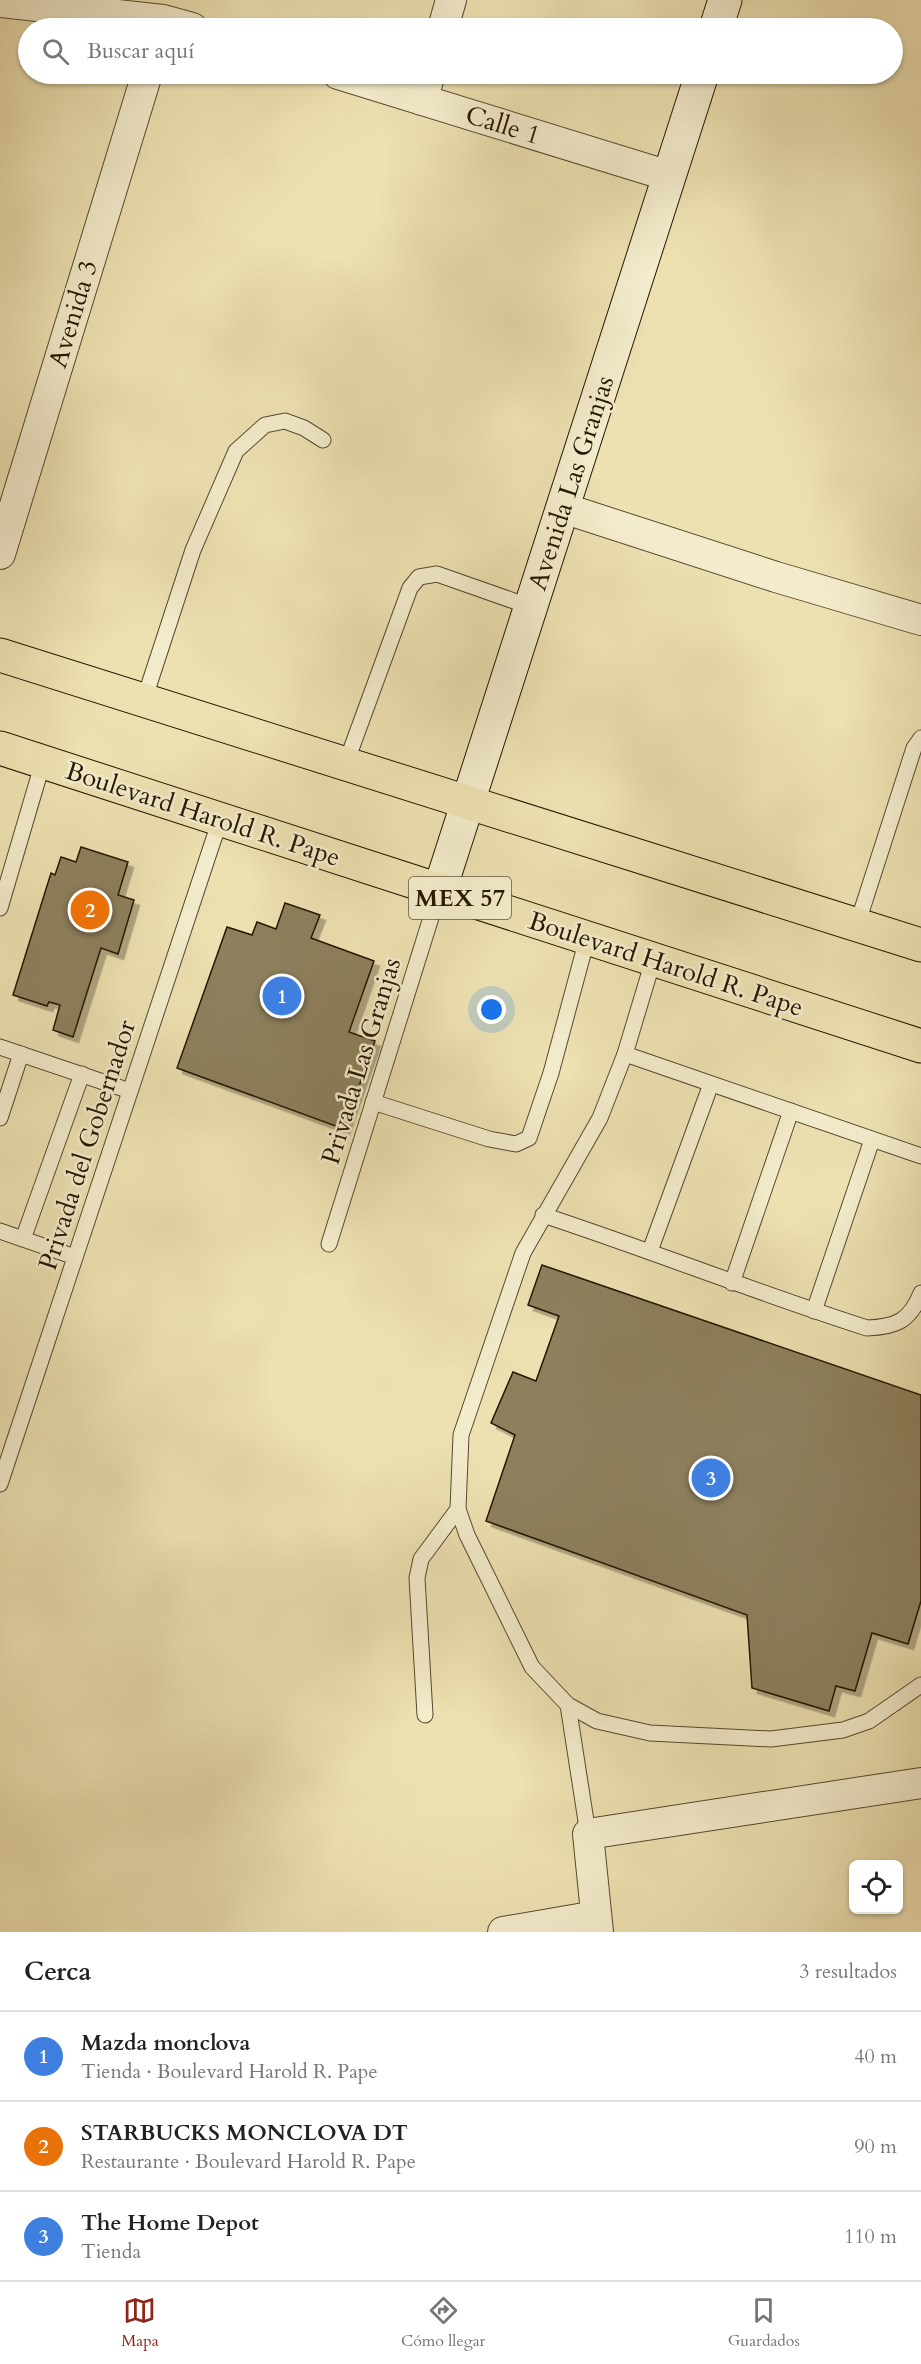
<!DOCTYPE html>
<html lang="es">
<head>
<meta charset="utf-8">
<style>
	body { margin:0; font-family:Cardo,serif; background:#f2f2f2; color:#222 }
	.controls { position:absolute; right:18px; bottom:18px; display:grid; overflow:hidden; border-radius:9px; box-shadow:0 2px 4px #0004 }
	.controls button { width:54px; height:54px; display:grid; place-items:center; padding:0; border:0; border-bottom:2px solid #e0e0e0; background:#fff; color:#222; font:30px sans-serif }
	.you { position:absolute; left:492px; top:1010px; width:21px; height:21px; margin:-15px; border:4px solid #fff; border-radius:50%; background:#1a73e8; box-shadow:0 0 0 9px #1a73e833 }
	.badge { display:grid; place-items:center; width:39px; height:39px; border-radius:50%; background:#8f2418; color:#fff; font-size:20px; font-weight:700 }
	.pin { position:absolute; translate:-50% -50%; border:3px solid #fff; box-shadow:0 2px 6px #0006 }
	.list { margin:0; padding:0; list-style:none }
	h2 { display:flex; justify-content:space-between; align-items:center; height:78px; margin:0; padding:0 24px; font-size:26px }
	h2 small { font-size:20px; font-weight:400; color:#767676 }
	.list li { display:grid; grid-template-columns:39px 1fr auto; gap:18px; align-items:center; box-sizing:border-box; height:90px; padding:0 24px; border-top:2px solid #e0e0e0 }
	.list b { display:block; font-size:22px; white-space:nowrap }
	.list p { margin:0; font-size:20px; white-space:nowrap; color:#767676 }
	.list em { font-size:20px; font-style:normal; color:#767676 }
	.icon { flex:none; width:33px; height:33px; fill:none; stroke:currentColor; stroke-width:2; stroke-linecap:round; stroke-linejoin:round }
	.map { position:relative; flex:none; width:921px; height:1932px; overflow:hidden }
	.search { position:absolute; background:#fff; box-shadow:0 2px 4px #0004; left:18px; right:18px; top:18px; height:66px; display:flex; align-items:center; gap:15px; box-sizing:border-box; padding:0 21px; border-radius:33px; color:#767676; font-size:22px }
	.sheet { height:348px; background:#fff }
	nav { display:flex; justify-content:space-around; align-items:center; box-sizing:border-box; height:84px; border-top:2px solid #e0e0e0; background:#fff; font-size:16px; color:#767676 }
	nav a { display:grid; justify-items:center; gap:3px }
	nav .on { color:#8f2418 }
	.map>svg:first-child { display:block }
	.building { fill:#8d805d; stroke:#251602; stroke-width:1.5; filter:url(#shadow) }
	.lines { fill:none; stroke-linecap:round; stroke-linejoin:round }
	.lane-casing { stroke:#57492e; stroke-width:17 }
	.street-casing { stroke:#57492e; stroke-width:32 }
	.secondary-casing { stroke:#251602; stroke-width:35 }
	.highway-casing { stroke:#251602; stroke-width:35 }
	.lane { stroke:#f3eccc; stroke-width:15 }
	.street { stroke:#f3eccc; stroke-width:30 }
	.secondary { stroke:#f3eccc; stroke-width:33 }
	.highway { stroke:#ede1b1; stroke-width:33 }
	.labels { text-anchor:middle; dominant-baseline:central; stroke-width:5; stroke-linejoin:round; paint-order:stroke }
	.shield { fill:#f3eccc; stroke:#63563f; stroke-width:1.5 }
	.shield-label { font-size:24px; font-weight:bold; fill:#251602 }
	.street-label { font-size:26px; fill:#251602; stroke:#f3eccc }
</style>
</head>
<body>
<div class="map">
<svg width="921" height="1932" viewBox="0 0 921 1932">
	<defs>
		<filter id="shadow"><feDropShadow dx="5.5" dy="5.5" stdDeviation="0" flood-color="#0004"/></filter>
	</defs>
	<rect width="100%" height="100%" fill="#ede1b1"/>
	<filter id="stains"><feTurbulence type="fractalNoise" baseFrequency=".00333" numOctaves="4"/><feColorMatrix values="0 0 0 0 .2 0 0 0 0 .09 0 0 0 0 .02 0 0 0 .5 -.17"/></filter>
	<radialGradient id="worn" r=".72"><stop offset=".6" stop-color="#630" stop-opacity="0"/><stop offset="1" stop-color="#630" stop-opacity=".3"/></radialGradient>
	<!-- building -->
	<g class="building">
		<path d="M81,847L128,862L118,895L134,900L118,954L101,948L73,1037L53,1030L60,1005L49,1002L47,1006L13,995L51,873L55,875L61,857L76,862Z"/>
		<path d="M285,903L320,915L311,938L374,961L349,1032L375,1041L344,1129L177,1068L227,927L252,935L257,922L276,929Z"/>
		<path d="M542,1265L921,1395V1601L908,1644L872,1633L855,1691L836,1686L829,1711L752,1688L747,1615L486,1521L515,1435L491,1423L513,1372L536,1381L559,1316L528,1305Z"/>
	</g>
	<g class="lines">
		<!-- lane casing -->
		<g class="lane-casing">
			<g id="lane">
				<path d="M144,700L193,550L236,451L265,425L285,421L304,428L323,440"/>
				<path d="M346,763L410,588L419,577L437,574L531,607"/>
				<path d="M0,908L43,762"/>
				<path d="M857,925L914,748L921,738"/>
				<path d="M653,961L625,1054L600,1118L523,1253L461,1435L458,1509L467,1535L532,1667L568,1705L597,1721L650,1733L771,1739L843,1730L869,1721L921,1685"/>
				<path d="M0,1047L130,1091"/>
				<path d="M625,1054L921,1156"/>
				<path d="M373,1102L489,1139L516,1144L529,1138L551,1073L587,939"/>
				<path d="M0,1118L21,1054"/>
				<path d="M543,1215C652,1251 758,1293 867,1328C896,1327 910,1321 921,1293"/>
				<path d="M0,1231L75,1257"/>
				<path d="M23,1239L82,1074"/>
				<path d="M329,1244L439,892"/>
				<path d="M650,1251L711,1084"/>
				<path d="M732,1283L791,1111"/>
				<path d="M814,1311L872,1140"/>
				<path d="M0,1484L220,820"/>
				<path d="M568,1705L588,1834"/>
				<path d="M425,1715L417,1578L421,1559L458,1509"/>
			</g>
		</g>
		<!-- street casing -->
		<g class="street-casing">
			<g id="street">
				<path d="M0,2L163,20L192,28"/>
				<path d="M443,28L451,0"/>
				<path d="M338,74L669,176"/>
				<path d="M422,100L430,74"/>
				<path d="M563,508L776,577L921,620"/>
				<path d="M0,554L147,74"/>
				<path d="M503,1932L596,1916"/>
				<path d="M598,1932L588,1834L921,1783"/>
			</g>
		</g>
		<!-- secondary casing -->
		<g class="secondary-casing">
			<g id="secondary">
				<path d="M716,28L725,0"/>
				<path d="M439,892L702,74"/>
			</g>
		</g>
		<!-- highway casing -->
		<g class="highway-casing">
			<g id="highway">
				<path d="M0,655L921,945"/>
				<path d="M0,748L921,1046"/>
			</g>
		</g>
		<!-- lane -->
		<use href="#lane" class="lane"/>
		<!-- street -->
		<use href="#street" class="street"/>
		<!-- secondary -->
		<use href="#secondary" class="secondary"/>
		<!-- highway -->
		<use href="#highway" class="highway"/>
	</g>
	<g class="labels">
		<!-- shield labels -->
		<rect class="shield" x="409" y="877" width="102" height="42" rx="4.5"/>
		<g class="shield-label">
			<text x="460" y="898">MEX 57</text>
		</g>
		<!-- street labels -->
		<g class="street-label">
			<text transform="translate(503 125) rotate(17)">Calle 1</text>
			<text transform="translate(73 314) rotate(-73)">Avenida 3</text>
			<text transform="translate(571 483) rotate(-72)">Avenida Las Granjas</text>
			<text transform="translate(203 814) rotate(18)">Boulevard Harold R. Pape</text>
			<text transform="translate(666 964) rotate(18)">Boulevard Harold R. Pape</text>
			<text transform="translate(361 1061) rotate(-73)">Privada Las Granjas</text>
			<text transform="translate(87 1145) rotate(-72)">Privada del Gobernador</text>
		</g>
	</g>
	<rect width="100%" height="100%" filter="url(#stains)"/>
	<rect width="100%" height="100%" fill="url(#worn)"/>
</svg>
<div class="controls">
<button><svg class="icon" aria-label="locate" viewBox="0 0 24 24"><circle cx="12" cy="12" r="6"/><path d="M12 2v4M12 18v4M2 12h4M18 12h4"/></svg></button>
</div>
<div class="you"></div>
<div class="pin badge" style="left:282px;top:996px;background:#3f7fe0">1</div>
<div class="pin badge" style="left:90px;top:910px;background:#e8710a">2</div>
<div class="pin badge" style="left:711px;top:1478px;background:#3f7fe0">3</div>
<div class="search"><svg class="icon" aria-label="search" viewBox="0 0 24 24"><circle cx="10" cy="10" r="6"/><path d="M15 15l6 6"/></svg>Buscar aquí</div>
</div>
<section class="sheet">
<h2>Cerca<small>3 resultados</small></h2>
<ul class="list">
<li><span class="badge" style="background:#3f7fe0">1</span><div><b>Mazda monclova</b><p>Tienda · Boulevard Harold R. Pape</p></div><em>40 m</em></li>
<li><span class="badge" style="background:#e8710a">2</span><div><b>STARBUCKS MONCLOVA DT</b><p>Restaurante · Boulevard Harold R. Pape</p></div><em>90 m</em></li>
<li><span class="badge" style="background:#3f7fe0">3</span><div><b>The Home Depot</b><p>Tienda</p></div><em>110 m</em></li>
</ul>
</section>
<nav>
<a class="on"><svg class="icon" aria-label="map" viewBox="0 0 24 24"><path d="M3 6l6-2 6 2 6-2v14l-6 2-6-2-6 2zM9 4v14M15 6v14"/></svg>Mapa</a>
<a><svg class="icon" aria-label="directions" viewBox="0 0 24 24"><path d="M12 3l9 9-9 9-9-9zM9 14v-3h6M13 9l2 2-2 2"/></svg>Cómo llegar</a>
<a><svg class="icon" aria-label="saved" viewBox="0 0 24 24"><path d="M7 4h10v16l-5-4-5 4z"/></svg>Guardados</a>
</nav>
</body>
</html>
